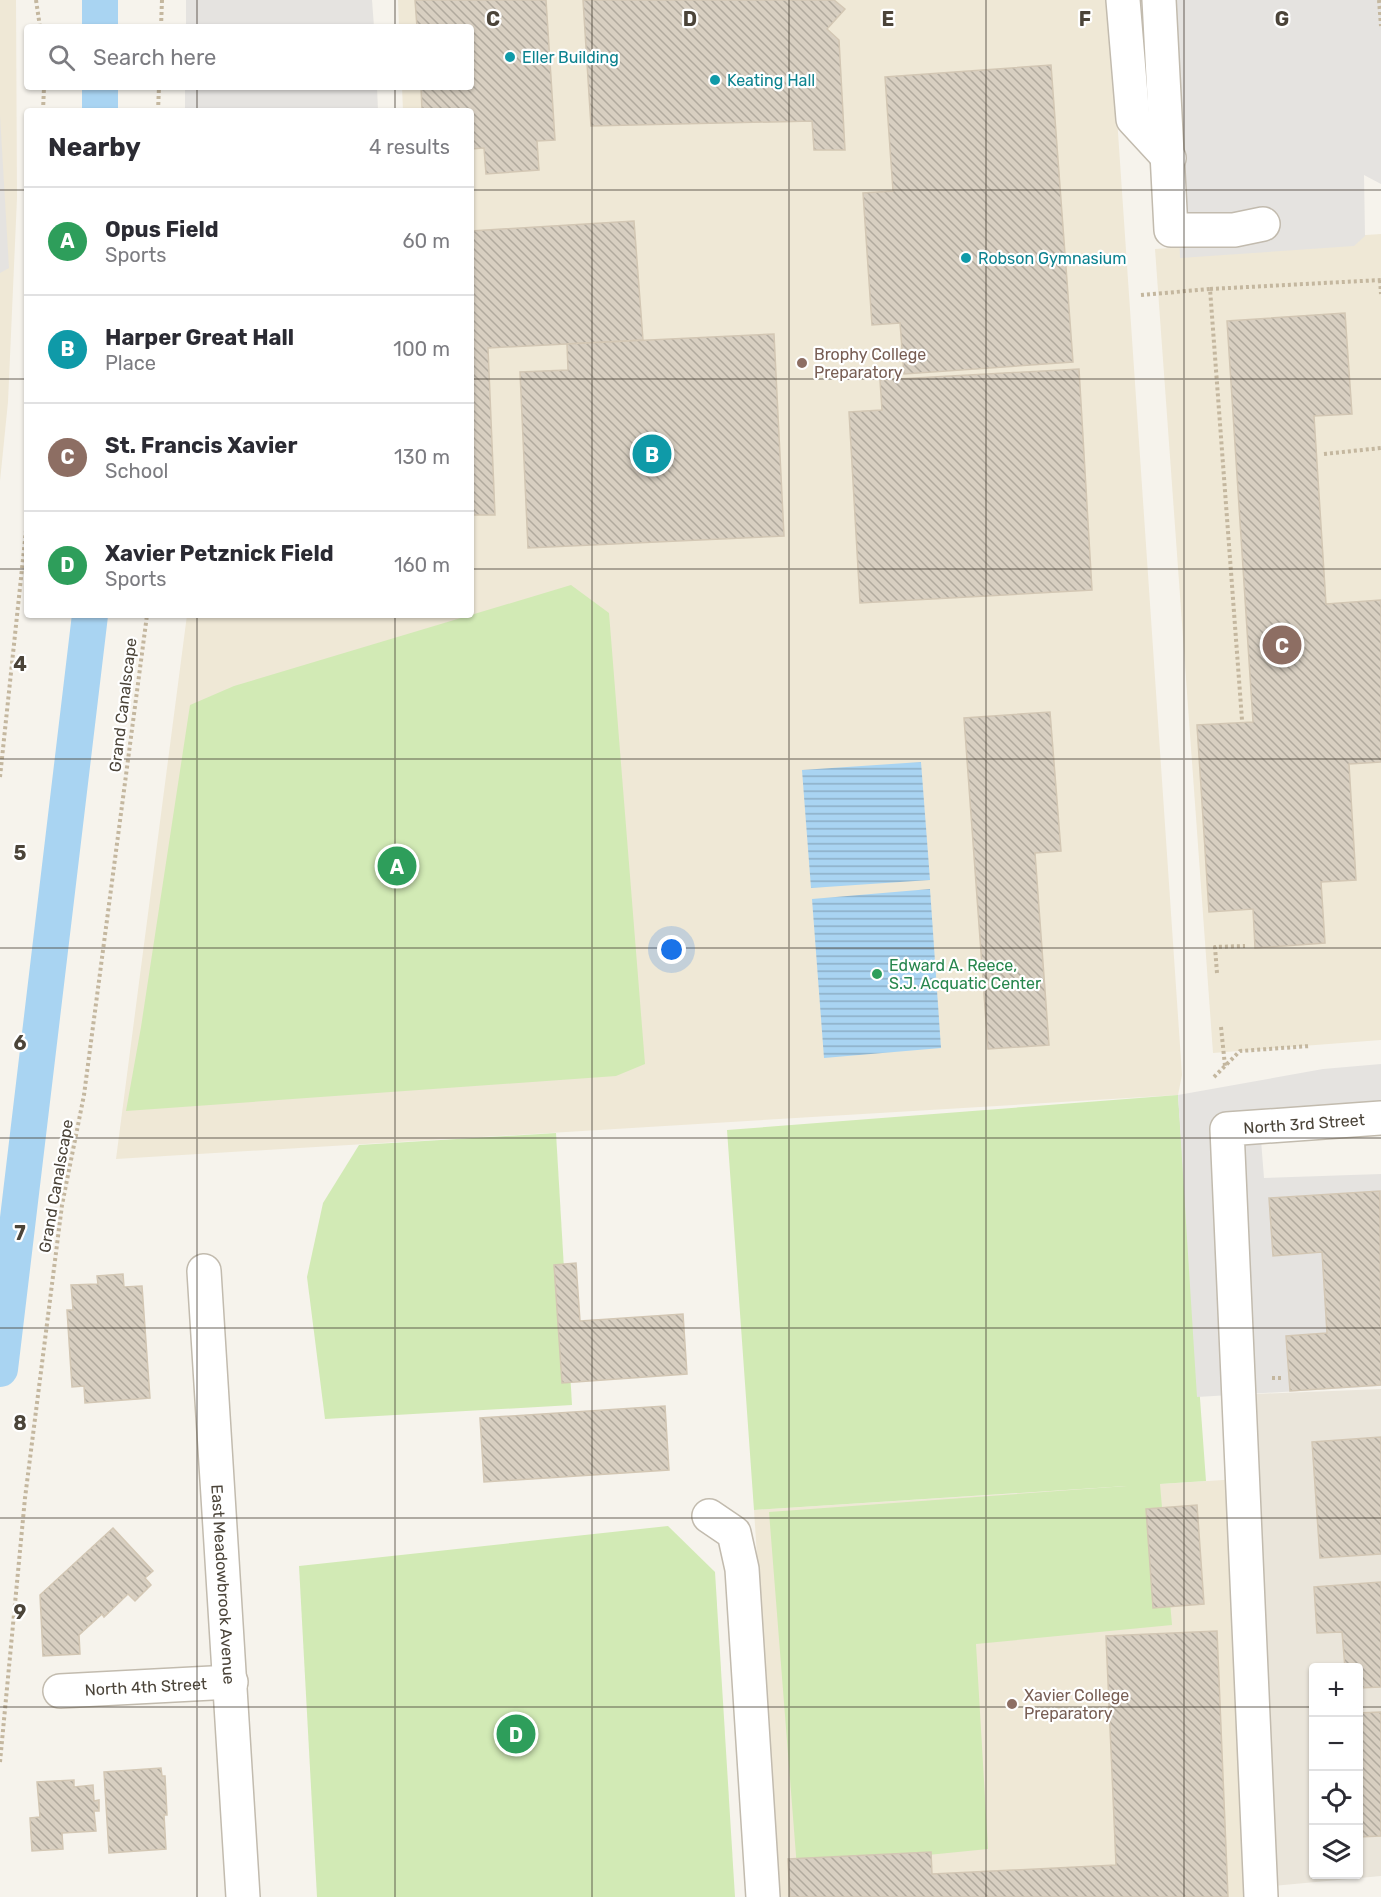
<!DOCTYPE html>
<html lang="en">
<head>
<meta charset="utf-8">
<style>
	body { margin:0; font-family:Rubik,sans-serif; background:#f7f7f7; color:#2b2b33 }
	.controls { position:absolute; right:18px; bottom:18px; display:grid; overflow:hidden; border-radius:6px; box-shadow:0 2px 4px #0004 }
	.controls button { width:54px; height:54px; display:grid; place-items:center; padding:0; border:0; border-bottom:2px solid #e1e1e2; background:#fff; color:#2b2b33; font:30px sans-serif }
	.you { position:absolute; left:672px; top:950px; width:21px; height:21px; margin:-15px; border:4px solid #fff; border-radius:50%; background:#1a73e8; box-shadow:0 0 0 9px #1a73e833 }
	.badge { display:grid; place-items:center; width:39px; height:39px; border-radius:50%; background:#d93025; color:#fff; font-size:20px; font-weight:700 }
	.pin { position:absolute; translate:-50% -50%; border:3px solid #fff; box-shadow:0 2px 6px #0006 }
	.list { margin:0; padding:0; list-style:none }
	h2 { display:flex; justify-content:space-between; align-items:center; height:78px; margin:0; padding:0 24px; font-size:26px }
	h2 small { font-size:20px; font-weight:400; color:#7c7c81 }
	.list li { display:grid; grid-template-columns:39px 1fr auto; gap:18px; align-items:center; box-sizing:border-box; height:108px; padding:0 24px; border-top:2px solid #e1e1e2 }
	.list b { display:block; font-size:22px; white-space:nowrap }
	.list p { margin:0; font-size:20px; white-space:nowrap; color:#7c7c81 }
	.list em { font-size:20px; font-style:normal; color:#7c7c81 }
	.icon { flex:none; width:33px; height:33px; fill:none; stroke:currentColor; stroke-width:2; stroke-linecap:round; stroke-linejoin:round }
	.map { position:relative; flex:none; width:1381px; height:1897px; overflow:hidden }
	.search { position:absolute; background:#fff; box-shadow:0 2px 4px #0004; left:24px; top:24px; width:450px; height:66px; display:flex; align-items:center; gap:15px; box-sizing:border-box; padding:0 21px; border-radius:6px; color:#7c7c81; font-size:22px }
	.panel { position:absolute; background:#fff; box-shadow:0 2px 4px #0004; left:24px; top:108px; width:450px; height:510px; border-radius:6px }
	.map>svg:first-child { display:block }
	.residential { fill:#eae5da; fill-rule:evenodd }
	.education { fill:#efe8d6 }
	.green { fill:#d2eab5 }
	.parking { fill:#e5e3e0 }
	.water { fill:url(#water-rules) }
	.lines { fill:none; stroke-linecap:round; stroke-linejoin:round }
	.canal { stroke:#a9d4f2; stroke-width:36 }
	.building { fill:url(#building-back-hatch); stroke:#d3c7b4; stroke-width:1.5 }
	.minor-casing { stroke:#c2bbae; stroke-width:36 }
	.path { stroke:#c4b79f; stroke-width:4; stroke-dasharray:3 3; stroke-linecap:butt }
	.minor { stroke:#fff; stroke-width:33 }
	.grid { fill:none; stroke:#4b4439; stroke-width:1.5; stroke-opacity:0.55 }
	.culture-dot { fill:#0f9aa8; stroke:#fff; stroke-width:2 }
	.education-dot { fill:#8d6e63; stroke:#fff; stroke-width:2 }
	.leisure-dot { fill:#2e9e5b; stroke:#fff; stroke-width:2 }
	.labels { text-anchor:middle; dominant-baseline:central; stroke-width:4.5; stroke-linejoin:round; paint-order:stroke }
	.culture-label { font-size:16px; fill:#0d838f; stroke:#fff; text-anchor:start }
	.education-label { font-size:16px; fill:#785e54; stroke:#fff; text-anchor:start }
	.street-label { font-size:16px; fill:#4b4439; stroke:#fff }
	.leisure-label { font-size:16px; fill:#27864d; stroke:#fff; text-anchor:start }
	.grid-label { font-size:20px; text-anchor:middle; font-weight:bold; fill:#4b4439; stroke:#fff; stroke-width:4.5; stroke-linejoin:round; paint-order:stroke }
</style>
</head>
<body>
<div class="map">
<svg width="1381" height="1897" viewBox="0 0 1381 1897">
	<defs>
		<pattern id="water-rules" width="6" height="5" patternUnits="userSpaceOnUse" patternTransform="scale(1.5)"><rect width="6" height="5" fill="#a9d4f2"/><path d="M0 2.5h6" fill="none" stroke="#8caec5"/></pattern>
		<pattern id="building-back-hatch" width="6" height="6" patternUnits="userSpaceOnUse" patternTransform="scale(1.5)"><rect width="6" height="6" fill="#d8cfc1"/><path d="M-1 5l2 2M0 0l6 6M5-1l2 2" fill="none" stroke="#b1aa9e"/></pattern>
	</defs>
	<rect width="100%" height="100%" fill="#f6f3ec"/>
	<!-- residential -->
	<path class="residential" d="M1381,1389V1876L1261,1887L1256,1394ZM1314,1668H1358V1874H1314Z"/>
	<!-- education -->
	<g class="education">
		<path d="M0,0H16L17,198L8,402L0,481Z"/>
		<path d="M398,0H1109L1182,1075L1178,1095L116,1159L187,615H471V111H403L402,87H471V27H399Z"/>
		<path d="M1381,234V1040L1213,1053L1155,249Z"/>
		<path d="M1239,1479L1276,1897H779L754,1510Z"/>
	</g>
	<!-- green -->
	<g class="green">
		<path d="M571,585L609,613L645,1064L616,1076L126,1111L141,1027L190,705L234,686Z"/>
		<path d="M1178,1095L1206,1481L1160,1484L1172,1625L976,1644L988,1849L797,1868L769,1512L1127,1486L754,1510L727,1130Z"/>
		<path d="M556,1133L572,1405L325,1419L307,1277L323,1203L359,1145Z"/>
		<path d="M668,1526L715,1572L735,1897H317L299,1566Z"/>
	</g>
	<!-- parking -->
	<g class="parking">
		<path d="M186,0H372L374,27H186Z"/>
		<path d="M1170,0H1381V184L1364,175L1365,236L1354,246L1180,258Z"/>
		<path d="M185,87H377L378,111H185Z"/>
		<path d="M0,115L9,268L0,273Z"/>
		<path d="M1381,1064V1118L1260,1127L1264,1178L1381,1174V1386L1197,1397L1178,1095L1323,1069Z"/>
	</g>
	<!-- water -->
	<g class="water">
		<path d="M921,762L930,880L811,888L802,770Z"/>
		<path d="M930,889L941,1048L824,1058L812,899Z"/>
	</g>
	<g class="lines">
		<!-- canal -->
		<g class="canal">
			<path d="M100,27V0"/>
			<path d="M100,111V87"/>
			<path d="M0,1369L90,615"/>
		</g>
	</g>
	<!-- building -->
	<g class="building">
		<path d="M415,0H546L555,140L537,141L539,170L486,174L484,148L471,149V111H422L421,87H471V27H417Z"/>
		<path d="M583,0H834L845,9L827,29L839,40L845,150H814L812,121L591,126Z"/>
		<path d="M1051,65L1073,362L904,374L900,323L872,325L863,193L893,191L885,77Z"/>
		<path d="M634,221L643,340L488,348L495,515H471V231Z"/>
		<path d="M1345,313L1352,414L1314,416L1326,604L1381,600V762L1349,764L1356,880L1321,882L1325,943L1255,948L1253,909L1209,912L1197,725L1253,722L1227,321Z"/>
		<path d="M774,334L784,536L528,548L520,372L568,370L567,344Z"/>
		<path d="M1079,369L1092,590L860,603L849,412L882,410L880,380Z"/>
		<path d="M1050,712L1061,851L1035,853L1049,1045L988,1049L964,718Z"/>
		<path d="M1380,1191L1381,1385L1290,1391L1286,1336L1327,1333L1322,1252L1273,1256L1269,1198Z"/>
		<path d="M576,1263L580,1321L683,1314L687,1374L562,1383L554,1265Z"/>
		<path d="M123,1274L124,1287L142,1286L150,1398L85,1403L84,1386L72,1387L67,1310H73L71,1285L98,1284L97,1276Z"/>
		<path d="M665,1406L669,1470L484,1482L480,1418Z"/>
		<path d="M1381,1437V1554L1320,1558L1312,1442Z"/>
		<path d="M1197,1505L1204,1604L1153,1608L1146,1509Z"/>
		<path d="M113,1528L153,1571L145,1578L151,1585L135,1601L128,1594L104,1617L102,1614L79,1635L80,1654L43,1656L40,1595Z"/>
		<path d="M1381,1582V1687L1358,1688V1668H1345L1342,1632L1317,1633L1314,1587Z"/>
		<path d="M1217,1631L1228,1897H790L788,1859L931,1852L932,1874L1116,1865L1106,1636Z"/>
		<path d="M1381,1712V1836L1358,1837V1713Z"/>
		<path d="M161,1768L162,1776H165L167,1815H164L166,1849L109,1853L104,1772Z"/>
		<path d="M74,1780V1787L93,1785L94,1801L99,1800V1811H94L96,1831L62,1833L63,1849L32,1851L30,1818L40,1817L37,1782Z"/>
	</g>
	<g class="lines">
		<!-- minor casing -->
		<g class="minor-casing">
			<g id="minor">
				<path d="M1123,0L1133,119L1169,158"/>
				<path d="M1159,0L1171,230H1234L1263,224"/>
				<path id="s1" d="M204,1271L243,1897"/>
				<path d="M709,1516L734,1533L742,1569L763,1897"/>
				<path id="s2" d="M60,1691L231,1682"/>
				<path id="s3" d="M1261,1897L1227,1129L1381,1118"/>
			</g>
		</g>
		<!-- path -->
		<g class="path">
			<path d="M36,0L40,27"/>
			<path d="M1379,0L1381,26"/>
			<path d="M161,27L162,0"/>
			<path d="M43,111L44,87"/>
			<path d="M158,111L159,87"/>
			<path d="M1380,280L1381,294"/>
			<path d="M1210,289L1381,280"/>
			<path d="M1141,295L1210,289L1242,720"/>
			<path d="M1324,454L1381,448"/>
			<path d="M0,777L27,521"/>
			<path d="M1217,973L1215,947L1245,946"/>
			<path d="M1221,1027L1225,1066"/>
			<path d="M1214,1077L1240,1051L1310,1046"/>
			<path d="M1272,1378H1284"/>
			<path d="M0,1762L25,1498L62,1205L84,1095L147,615"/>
		</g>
		<!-- minor -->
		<use href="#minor" class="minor"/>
	</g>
	<!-- grid -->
	<path class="grid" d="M197,0V27M395,0V27M592,0V1897M789,0V1897M986,0V1897M1184,0V1897M197,87V111M395,87V111M0,190H27M471,190H1381M0,379H27M471,379H1381M0,569H27M471,569H1381M197,615V1897M395,615V1897M0,759H1381M0,948H1381M0,1138H1381M0,1328H1381M0,1518H1381M0,1707H1314M1358,1707H1381"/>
	<!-- markers -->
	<g class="culture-dot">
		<circle cx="510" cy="57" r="6"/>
		<circle cx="715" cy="80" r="6"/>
		<circle cx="966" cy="258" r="6"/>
	</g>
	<g class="education-dot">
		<circle cx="802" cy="363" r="6"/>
		<circle cx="1012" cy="1704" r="6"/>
	</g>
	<circle class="leisure-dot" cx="877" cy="974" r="6"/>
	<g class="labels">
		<!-- culture labels -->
		<g class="culture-label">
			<text x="522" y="57">Eller Building</text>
			<text x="727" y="80">Keating Hall</text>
			<text x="978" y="258">Robson Gymnasium</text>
		</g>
		<!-- education labels -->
		<g class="education-label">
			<text x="814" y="354">Brophy College<tspan x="814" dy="18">Preparatory</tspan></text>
			<text x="1024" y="1695">Xavier College<tspan x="1024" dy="18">Preparatory</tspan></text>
		</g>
		<!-- street labels -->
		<g class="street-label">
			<text transform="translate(123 705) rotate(-83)">Grand Canalscape</text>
			<text stroke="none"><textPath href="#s3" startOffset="846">North 3rd Street</textPath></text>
			<text transform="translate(56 1186) rotate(-80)">Grand Canalscape</text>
			<text stroke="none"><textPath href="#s1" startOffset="314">East Meadowbrook Avenue</textPath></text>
			<text stroke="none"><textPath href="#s2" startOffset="86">North 4th Street</textPath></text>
		</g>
		<!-- leisure labels -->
		<g class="leisure-label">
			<text x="889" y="965">Edward A. Reece,<tspan x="889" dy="18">S.J. Acquatic Center</tspan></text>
		</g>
	</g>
	<g class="grid-label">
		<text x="493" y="26">C</text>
		<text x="690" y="26">D</text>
		<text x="888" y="26">E</text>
		<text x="1085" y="26">F</text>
		<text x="1282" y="26">G</text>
		<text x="20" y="671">4</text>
		<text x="20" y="860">5</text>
		<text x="20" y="1050">6</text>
		<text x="20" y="1240">7</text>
		<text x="20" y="1430">8</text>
		<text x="20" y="1619">9</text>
	</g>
</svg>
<div class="controls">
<button>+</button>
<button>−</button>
<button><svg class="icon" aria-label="locate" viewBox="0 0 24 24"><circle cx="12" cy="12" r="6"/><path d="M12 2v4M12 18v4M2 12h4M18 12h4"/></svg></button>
<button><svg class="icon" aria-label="layers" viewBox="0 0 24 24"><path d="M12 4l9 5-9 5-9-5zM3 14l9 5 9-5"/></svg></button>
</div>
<div class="you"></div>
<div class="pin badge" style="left:397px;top:866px;background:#2e9e5b">A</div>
<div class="pin badge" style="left:652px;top:454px;background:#0f9aa8">B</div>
<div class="pin badge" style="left:1282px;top:645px;background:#8d6e63">C</div>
<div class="pin badge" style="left:516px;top:1734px;background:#2e9e5b">D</div>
<div class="search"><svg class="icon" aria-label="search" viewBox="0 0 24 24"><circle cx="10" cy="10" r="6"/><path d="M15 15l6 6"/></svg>Search here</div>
<section class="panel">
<h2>Nearby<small>4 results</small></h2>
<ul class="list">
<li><span class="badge" style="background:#2e9e5b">A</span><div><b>Opus Field</b><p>Sports</p></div><em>60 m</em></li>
<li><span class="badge" style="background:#0f9aa8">B</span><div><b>Harper Great Hall</b><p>Place</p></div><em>100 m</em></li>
<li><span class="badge" style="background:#8d6e63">C</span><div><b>St. Francis Xavier</b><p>School</p></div><em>130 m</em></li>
<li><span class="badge" style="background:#2e9e5b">D</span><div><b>Xavier Petznick Field</b><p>Sports</p></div><em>160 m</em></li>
</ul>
</section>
</div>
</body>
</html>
